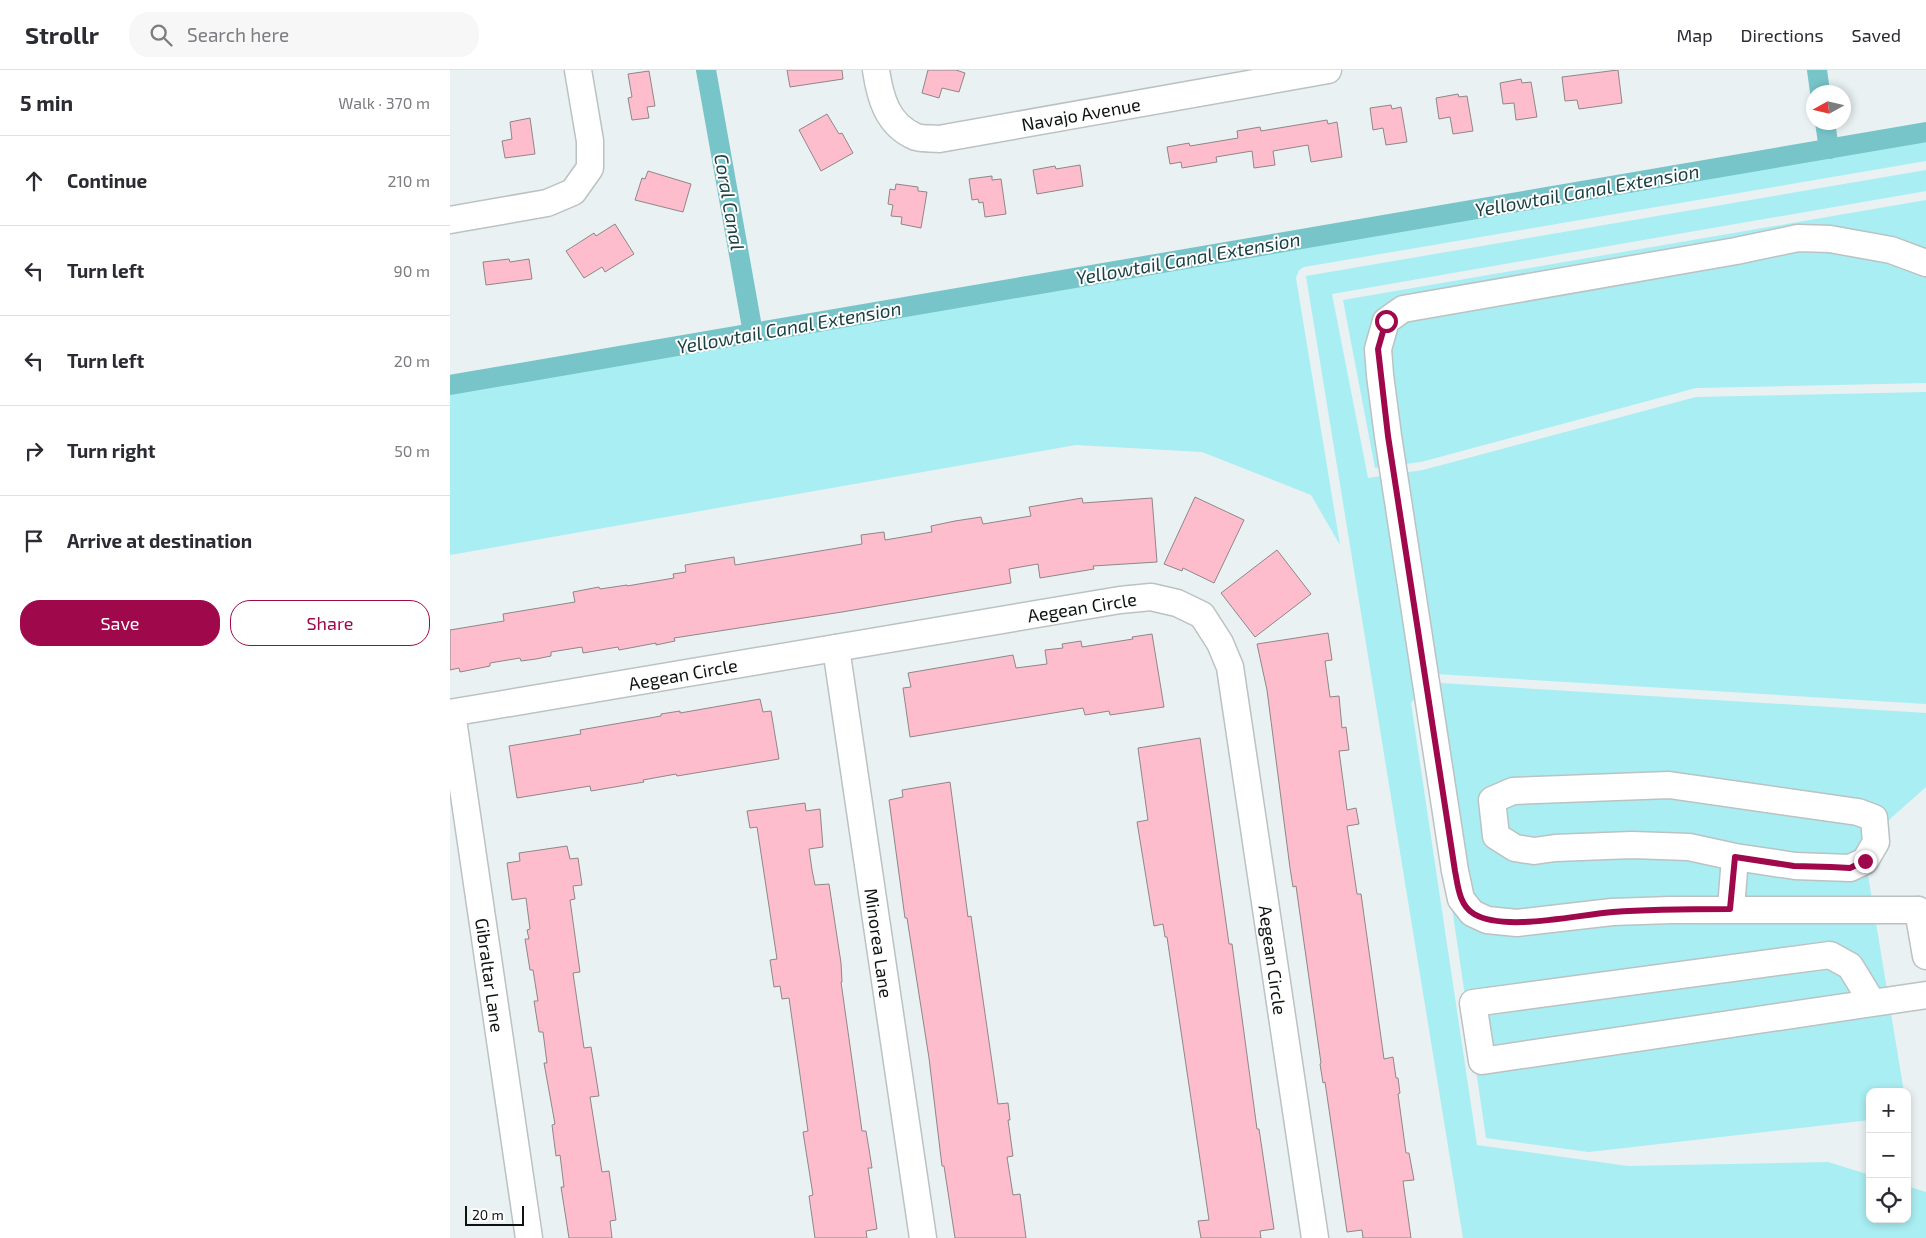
<!DOCTYPE html>
<html lang="en">
<head>
<meta charset="utf-8">
<style>
	body { margin:0; font-family:"Exo 2",sans-serif; background:#f7f7f7; color:#2b2b33 }
	.controls { position:absolute; right:15px; bottom:15px; display:grid; overflow:hidden; border-radius:10px; box-shadow:0 2px 8px #0003 }
	.controls button { width:45px; height:45px; display:grid; place-items:center; padding:0; border:0; border-bottom:1px solid #e1e1e2; background:#fff; color:#2b2b33; font:25px sans-serif }
	.compass { position:absolute; left:1356px; top:15px; width:45px; height:45px; border-radius:50%; background:#fff; box-shadow:0 2px 8px #0003; rotate:262deg }
	.scale { position:absolute; left:15px; bottom:12px; width:59px; box-sizing:border-box; padding-left:5px; border:2px solid #0f1212; border-top:0; font-size:14px; line-height:18px; white-space:nowrap; color:#0f1212; -webkit-text-stroke:4px #fff; paint-order:stroke }
	.stop { position:absolute; width:15px; height:15px; margin:-11px; border:4px solid #a0084c; border-radius:50%; background:#fff }
	.stop.end { background:#a0084c; border-color:#fff; box-shadow:0 1px 5px #0008 }
	.list { margin:0; padding:0; list-style:none }
	h2 { display:flex; justify-content:space-between; align-items:center; height:65px; margin:0; padding:0 20px; font-size:21px }
	h2 small { font-size:16px; font-weight:400; color:#7c7c81 }
	.list li { display:grid; grid-template-columns:32px 1fr auto; gap:15px; align-items:center; box-sizing:border-box; height:90px; padding:0 20px; border-top:1px solid #e1e1e2 }
	.list b { display:block; font-size:19px; white-space:nowrap }
	.list em { font-size:16px; font-style:normal; color:#7c7c81 }
	.actions { display:flex; gap:10px; padding:15px 20px }
	.actions a { flex:1; padding:11px 0; border:1px solid #a0084c; border-radius:20px; text-align:center; font-size:18px; color:#a0084c }
	.actions .main { background:#a0084c; color:#fff }
	.icon { flex:none; width:28px; height:28px; fill:none; stroke:currentColor; stroke-width:2; stroke-linecap:round; stroke-linejoin:round }
	.map { position:relative; flex:none; width:1476px; height:1168px; overflow:hidden }
	header { display:flex; align-items:center; gap:30px; box-sizing:border-box; height:70px; padding:0 25px; background:#fff; border-bottom:1px solid #e1e1e2 }
	header strong { font-size:24px }
	nav { display:flex; gap:28px; margin-inline-start:auto; font-size:18px }
	.search { width:350px; height:45px; background:#f7f7f7; display:flex; align-items:center; gap:12px; box-sizing:border-box; padding:0 18px; border-radius:20px; color:#7c7c81; font-size:19px }
	main { display:flex }
	aside { flex:1; background:#fff }
	.map>svg:first-child { display:block }
	.green { fill:#a9eef2 }
	.lines { fill:none; stroke-linecap:round; stroke-linejoin:round }
	.canal { stroke:#77c4c9; stroke-width:20 }
	.building { fill:#febdcc; stroke:#8e8788 }
	.minor-casing { stroke:#bbc2c3; stroke-width:29 }
	.minor { stroke:#fff; stroke-width:26 }
	.route { stroke:#a0084c; stroke-width:6 }
	.labels { text-anchor:middle; dominant-baseline:central; stroke-width:4; stroke-linejoin:round; paint-order:stroke }
	.street-label { font-size:18px; fill:#0f1212; stroke:#fff }
	.water-label { font-size:19px; font-style:italic; fill:#1b4143; stroke:#fff }
</style>
</head>
<body>
<header>
<strong>Strollr</strong>
<div class="search"><svg class="icon" aria-label="search" viewBox="0 0 24 24"><circle cx="10" cy="10" r="6"/><path d="M15 15l6 6"/></svg>Search here</div>
<nav><a>Map</a><a>Directions</a><a>Saved</a></nav>
</header>
<main>
<aside>
<h2>5 min<small>Walk · 370 m</small></h2>
<ul class="list">
<li><svg class="icon" aria-label="ahead" viewBox="0 0 24 24"><path d="M12 20V5M6 11l6-6 6 6"/></svg><div><b>Continue</b></div><em>210 m</em></li>
<li><svg class="icon" aria-label="left" viewBox="0 0 24 24"><path d="M17 20v-9H6M10 6l-5 5 5 5"/></svg><div><b>Turn left</b></div><em>90 m</em></li>
<li><svg class="icon" aria-label="left" viewBox="0 0 24 24"><path d="M17 20v-9H6M10 6l-5 5 5 5"/></svg><div><b>Turn left</b></div><em>20 m</em></li>
<li><svg class="icon" aria-label="right" viewBox="0 0 24 24"><path d="M7 20v-9h11M14 6l5 5-5 5"/></svg><div><b>Turn right</b></div><em>50 m</em></li>
<li><svg class="icon" aria-label="arrive" viewBox="0 0 24 24"><path d="M6 21V4h12l-3 4 3 4H6"/></svg><div><b>Arrive at destination</b></div></li>
</ul>
<div class="actions"><a class="main">Save</a><a>Share</a></div>
</aside>
<div class="map">
<svg width="1476" height="1168" viewBox="0 0 1476 1168">
	<rect width="100%" height="100%" fill="#e9f1f2"/>
	<!-- green -->
	<g class="green">
		<path d="M1476,55V91L854,197L849,200L846,208L890,475L861,425L752,382L626,375L0,485V309Z"/>
		<path d="M1476,100V121L882,224L918,408L973,400L1246,327L1476,322V634L986,604L961,633L1027,1075L1178,1096L1378,1092L1420,1105V1149H1457V1116L1476,1122V1168H1013L856,206Z"/>
		<path d="M1476,130V313L1246,318L971,392L925,398L893,230Z"/>
		<path d="M990,613L1476,643V717L1441,748L1423,768L1416,793L1454,1022H1420V1050L1139,1082L1036,1068L972,635Z"/>
	</g>
	<g class="lines">
		<!-- canal -->
		<g class="canal">
			<path d="M256,0L303,263"/>
			<path d="M1367,0L1370,22"/>
			<path d="M1375,52L1379,79"/>
			<path d="M0,315L1476,62"/>
		</g>
	</g>
	<!-- building -->
	<g class="building">
		<path d="M337,0H392L393,9L340,17Z"/>
		<path d="M478,0H506L515,3L509,22L492,18L489,28L472,23Z"/>
		<path d="M1168,0L1172,33L1129,39L1127,30L1115,31L1112,7Z"/>
		<path d="M199,1L205,36L197,37L199,48L182,50L178,28L182,27L178,4Z"/>
		<path d="M1071,9L1072,13L1081,12L1087,47L1066,50L1064,33L1053,34L1050,13Z"/>
		<path d="M1008,24L1009,27L1017,26L1023,61L1003,64L1000,47L989,49L986,28Z"/>
		<path d="M941,35L942,39L951,37L957,72L936,75L933,58L923,60L920,38Z"/>
		<path d="M377,44L389,64L392,63L403,83L371,101L349,60Z"/>
		<path d="M80,48L85,84L55,88L52,71L62,69L60,52Z"/>
		<path d="M877,50L878,54L887,52L892,87L861,92L858,75L823,81L825,95L804,98L802,81L766,87L767,92L732,98L731,92L720,94L717,77L739,73L740,76L788,68L787,61L810,57L811,61Z"/>
		<path d="M630,95L633,116L587,124L583,100L605,96L606,99Z"/>
		<path d="M198,101L241,114L233,142L185,130L192,108L195,109Z"/>
		<path d="M542,106V110L551,109L556,144L535,147L533,132L529,133L528,129L522,130L519,109Z"/>
		<path d="M446,114L468,117V121L477,122L471,158L451,154L452,147L441,146L443,135L438,134L440,119L445,120Z"/>
		<path d="M165,154L184,184L155,202L152,197L134,208L116,181L144,163L146,166Z"/>
		<path d="M59,189L60,192L79,189L82,209L36,215L33,192Z"/>
		<path d="M745,427L794,450L764,513L733,498L732,501L714,494Z"/>
		<path d="M632,428L633,433L702,428L707,492L643,496L644,499L590,508L588,494L559,499L561,513L392,542L224,568L225,571L206,575V573L169,580L168,577L133,583L132,577L101,582V586L86,589L71,591L70,588L40,593V596L10,602L9,598L0,600V560L54,551L53,544L125,532L123,522L149,517L150,519L177,515V516L224,508L223,504L236,502L235,495L284,487L285,495L412,474L411,465L434,462L435,470L482,462L481,456L505,451L531,447L533,454L581,446L579,437Z"/>
		<path d="M827,480L861,524L805,567L771,523Z"/>
		<path d="M878,563L882,590L875,591L880,627L889,626L892,658L896,657L899,680L889,681L897,740L906,738L909,754L897,756L907,824H911L934,989L943,987L946,1008H948L950,1023L948,1024L956,1083H959L964,1110L953,1111L961,1168H913L912,1160L897,1162L875,1012L873,1013L870,994L871,993L846,816L843,817L840,798L817,620L807,574Z"/>
		<path d="M702,564L714,637L660,645L659,641L635,645L633,638L460,667L453,618L461,617L458,603L563,585L566,598L597,594L595,580L613,578L612,574L631,571L632,577L683,569L682,567Z"/>
		<path d="M310,629L313,642L321,641L329,689L227,706L226,704L193,710L194,712L141,721L140,716L67,728L59,676L131,664L130,660L211,646V644L230,641V643Z"/>
		<path d="M750,668L779,874H782L807,1059H809L824,1159L810,1161L811,1168H751L748,1151L759,1150L717,867H715L713,854L704,856L687,752L698,750L688,678Z"/>
		<path d="M500,712L518,847L521,846L548,1034L558,1033L560,1050H558L563,1086L557,1087L563,1125L570,1124L576,1168H505L494,1096H492L479,988L457,848H455L439,730L453,727L452,720Z"/>
		<path d="M355,733L356,741L370,739L373,777L359,779L362,800L365,815L379,814L391,893L392,912H391L412,1061H416L419,1079L422,1098H418L427,1159L416,1161L417,1168H365L359,1126L363,1125L353,1062L358,1061L339,928L332,929L330,916L324,917L320,890L327,889L307,757L300,758L297,741Z"/>
		<path d="M117,776L120,789L128,788L132,815L123,816L125,829L120,830L130,902L123,903L134,978L141,977L145,1001L149,1026L140,1027L152,1102L159,1101L166,1150L160,1151L162,1168H119L111,1117H114L110,1085L106,1086L102,1055L105,1054L94,993H97L93,962H89L84,931H88L83,900H80L75,869H79L77,860L80,859L76,828L62,830L57,793L70,791L69,783Z"/>
	</g>
	<g class="lines">
		<!-- minor casing -->
		<g class="minor-casing">
			<g id="minor">
				<path d="M426,0C430,27 437,55 466,67C472,69 482,68 489,69L878,0"/>
				<path d="M0,150L97,133L123,122L140,98V71L128,0"/>
				<path d="M386,578L473,1168"/>
				<path d="M0,643L670,530L701,527L727,533L752,545L770,573L780,597L865,1168"/>
				<path d="M2,643L79,1168"/>
				<path d="M1281,839L1285,787L1239,777L1182,775L1105,778L1084,781L1065,778L1046,766L1042,730L1063,721L1219,715L1408,742L1424,748L1426,772L1415,791L1400,798L1345,796L1285,787"/>
				<path d="M1468,840H1221L1162,842L1067,853L1037,850L1022,843L1011,829L1005,801L938,366L930,305L928,279L936,251L953,239L1286,181L1348,168L1380,169L1441,180L1476,193"/>
				<path d="M1468,840L1476,886"/>
				<path d="M1422,932L1400,896L1380,885L1023,933L1032,991L1476,925"/>
			</g>
		</g>
		<!-- minor -->
		<use href="#minor" class="minor"/>
	</g>
	<g class="lines">
		<!-- route -->
		<path class="route" d="M936,251L928,279L938,366L1005,801C1008,816 1009,835 1024,844C1055,862 1126,845 1163,842C1202,839 1241,839 1280,839L1285,787L1344,796L1381,797L1400,798L1415,791"/>
	</g>
	<g class="labels">
		<!-- street labels -->
		<g class="street-label">
			<text transform="translate(631 44) rotate(-10)">Navajo Avenue</text>
			<text transform="translate(632 537) rotate(-9)">Aegean Circle</text>
			<text transform="translate(233 604) rotate(-10)">Aegean Circle</text>
			<text transform="translate(429 873) rotate(82)">Minorea Lane</text>
			<text transform="translate(823 890) rotate(82)">Aegean Circle</text>
			<text transform="translate(40 905) rotate(82)">Gibraltar Lane</text>
		</g>
		<!-- water labels -->
		<g class="water-label">
			<text transform="translate(1137 120) rotate(-10)">Yellowtail Canal Extension</text>
			<text transform="translate(280 132) rotate(80)">Coral Canal</text>
			<text transform="translate(738 188) rotate(-10)">Yellowtail Canal Extension</text>
			<text transform="translate(339 257) rotate(-10)">Yellowtail Canal Extension</text>
		</g>
	</g>
</svg>
<div class="controls">
<button>+</button>
<button>−</button>
<button><svg class="icon" aria-label="locate" viewBox="0 0 24 24"><circle cx="12" cy="12" r="6"/><path d="M12 2v4M12 18v4M2 12h4M18 12h4"/></svg></button>
</div>
<svg class="compass" viewBox="-18 -18 36 36"><path d="M0-13l5 13h-10z" fill="#e53935"/><path d="M0 13l5-13h-10z" fill="#7c7c81"/></svg>
<div class="scale">20 m</div>
<div class="stop" style="left:936px;top:251px"></div>
<div class="stop end" style="left:1415px;top:791px"></div>
</div>
</main>
</body>
</html>
